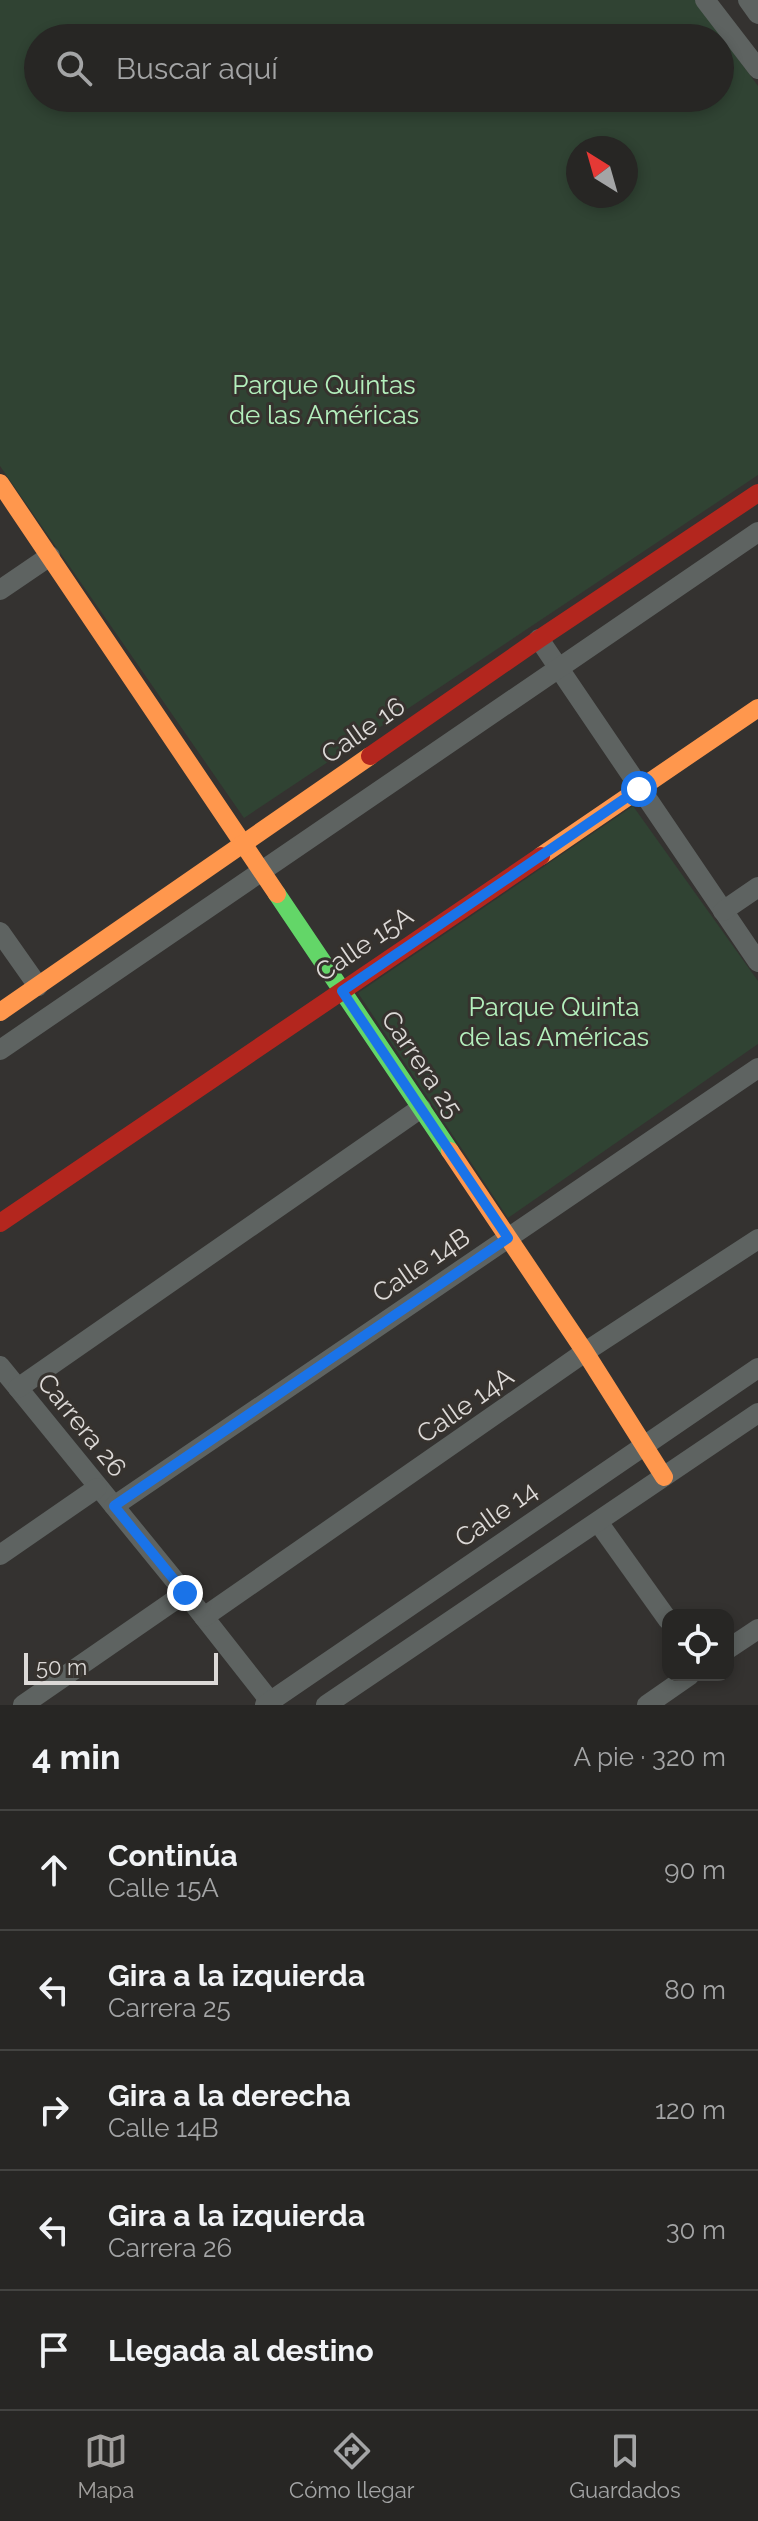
<!DOCTYPE html>
<html lang="es">
<head>
<meta charset="utf-8">
<style>
	body { margin:0; font-family:Raleway,sans-serif; background:#2f2e2c; color:#f1f3f6 }
	.controls { position:absolute; right:24px; bottom:24px; display:grid; overflow:hidden; border-radius:16px; box-shadow:0 4px 12px #0003 }
	.controls button { width:72px; height:72px; display:grid; place-items:center; padding:0; border:0; border-bottom:2px solid #434341; background:#272624; color:#f1f3f6; font:40px sans-serif }
	.compass { position:absolute; left:566px; top:136px; width:72px; height:72px; border-radius:50%; background:#272624; box-shadow:0 4px 12px #0003; rotate:323deg }
	.scale { position:absolute; left:24px; bottom:20px; width:194px; box-sizing:border-box; padding-left:8px; border:4px solid #dcd9d7; border-top:0; font-size:22px; line-height:28px; white-space:nowrap; color:#dcd9d7; -webkit-text-stroke:6px #36322e; paint-order:stroke }
	.stop { position:absolute; width:24px; height:24px; margin:-18px; border:6px solid #1a73e8; border-radius:50%; background:#fff }
	.stop.end { background:#1a73e8; border-color:#fff; box-shadow:0 2px 8px #0008 }
	.list { margin:0; padding:0; list-style:none }
	h2 { display:flex; justify-content:space-between; align-items:center; height:104px; margin:0; padding:0 32px; font-size:34px }
	h2 small { font-size:26px; font-weight:400; color:#a4a5a6 }
	.list li { display:grid; grid-template-columns:52px 1fr auto; gap:24px; align-items:center; box-sizing:border-box; height:120px; padding:0 32px; border-top:2px solid #434341 }
	.list b { display:block; font-size:30px; white-space:nowrap }
	.list p { margin:0; font-size:26px; white-space:nowrap; color:#a4a5a6 }
	.list em { font-size:26px; font-style:normal; color:#a4a5a6 }
	.icon { flex:none; width:44px; height:44px; fill:none; stroke:currentColor; stroke-width:2; stroke-linecap:round; stroke-linejoin:round }
	.map { position:relative; flex:none; width:758px; height:1705px; overflow:hidden }
	.search { position:absolute; background:#272624; box-shadow:0 4px 12px #0003; left:24px; right:24px; top:24px; height:88px; display:flex; align-items:center; gap:20px; box-sizing:border-box; padding:0 28px; border-radius:44px; color:#a4a5a6; font-size:30px }
	.sheet { height:704px; background:#272624 }
	nav { display:flex; justify-content:space-around; align-items:center; box-sizing:border-box; height:112px; border-top:2px solid #434341; background:#272624; font-size:22px; color:#a4a5a6 }
	nav a { display:grid; justify-items:center; gap:4px }
	nav .on { color:#a19f9d }
	.map>svg:first-child { display:block }
	.green { fill:#304333; fill-rule:evenodd }
	.lines { fill:none; stroke-linecap:round; stroke-linejoin:round }
	.street { stroke:#5e6361; stroke-width:20 }
	.fast { stroke:#63d668; stroke-width:18 }
	.slow { stroke:#ff974d; stroke-width:18 }
	.jam { stroke:#b3261e; stroke-width:18 }
	.route { stroke:#1a73e8; stroke-width:10 }
	.labels { text-anchor:middle; dominant-baseline:central; stroke-width:6; stroke-linejoin:round; paint-order:stroke }
	.park-label { font-size:26px; fill:#b4f0bd; stroke:#36322e }
	.street-label { font-size:26px; fill:#dcd9d7; stroke:#36322e }
</style>
</head>
<body>
<div class="map">
<svg width="758" height="1705" viewBox="0 0 758 1705">
	<rect width="100%" height="100%" fill="#343230"/>
	<!-- green -->
	<g class="green">
		<path d="M0,0H695L758,86V475L244,818L0,466ZM38,38H720V98H38ZM578,148H626V196H578Z"/>
		<path d="M633,806L758,981V1044L508,1218L358,993Z"/>
	</g>
	<g class="lines">
		<!-- street -->
		<g class="street">
			<path d="M705,0L758,69"/>
			<path d="M748,0L758,14"/>
			<path d="M0,590L50,556"/>
			<path d="M539,639L758,962"/>
			<path d="M723,911L758,887"/>
			<path d="M0,932L38,986"/>
			<path d="M0,1050L758,532"/>
			<path d="M0,1366L185,1593L273,1705"/>
			<path d="M18,1388L421,1108"/>
			<path d="M114,1506L758,1068"/>
			<path d="M598,1522L668,1620"/>
			<path d="M0,1555L97,1488"/>
			<path d="M204,1617L585,1352L758,1239"/>
			<path d="M728,1649L758,1629"/>
			<path d="M23,1705L185,1593"/>
			<path d="M265,1705L758,1368"/>
			<path d="M326,1705L758,1413"/>
			<path d="M647,1705L690,1675"/>
		</g>
		<!-- fast -->
		<path class="fast" d="M277,894L450,1151"/>
		<!-- slow -->
		<g class="slow">
			<path d="M0,483L277,894"/>
			<path d="M541,856L758,708"/>
			<path d="M0,1012L370,756"/>
			<path d="M450,1151L585,1352L664,1477"/>
		</g>
		<!-- jam -->
		<g class="jam">
			<path d="M370,756L539,639L758,493"/>
			<path d="M0,1223L541,856"/>
		</g>
	</g>
	<g class="lines">
		<!-- route -->
		<path class="route" d="M185,1593L114,1506L508,1238L342,991L639,789"/>
	</g>
	<g class="labels">
		<!-- park labels -->
		<g class="park-label">
			<text x="324" y="385">Parque Quintas<tspan x="324" dy="30">de las Américas</tspan></text>
			<text x="554" y="1007">Parque Quinta<tspan x="554" dy="30">de las Américas</tspan></text>
		</g>
		<!-- street labels -->
		<g class="street-label">
			<text transform="translate(363 730) rotate(-35)">Calle 16</text>
			<text transform="translate(364 944) rotate(-34)">Calle 15A</text>
			<text transform="translate(422 1064) rotate(56)">Carrera 25</text>
			<text transform="translate(421 1265) rotate(-34)">Calle 14B</text>
			<text transform="translate(465 1405) rotate(-35)">Calle 14A</text>
			<text transform="translate(82 1425) rotate(51)">Carrera 26</text>
			<text transform="translate(496 1514) rotate(-35)">Calle 14</text>
		</g>
	</g>
</svg>
<div class="controls">
<button><svg class="icon" aria-label="locate" viewBox="0 0 24 24"><circle cx="12" cy="12" r="6"/><path d="M12 2v4M12 18v4M2 12h4M18 12h4"/></svg></button>
</div>
<svg class="compass" viewBox="-18 -18 36 36"><path d="M0-13l5 13h-10z" fill="#e53935"/><path d="M0 13l5-13h-10z" fill="#a4a5a6"/></svg>
<div class="scale">50 m</div>
<div class="stop" style="left:639px;top:789px"></div>
<div class="stop end" style="left:185px;top:1593px"></div>
<div class="search"><svg class="icon" aria-label="search" viewBox="0 0 24 24"><circle cx="10" cy="10" r="6"/><path d="M15 15l6 6"/></svg>Buscar aquí</div>
</div>
<section class="sheet">
<h2>4 min<small>A pie · 320 m</small></h2>
<ul class="list">
<li><svg class="icon" aria-label="ahead" viewBox="0 0 24 24"><path d="M12 20V5M6 11l6-6 6 6"/></svg><div><b>Continúa</b><p>Calle 15A</p></div><em>90 m</em></li>
<li><svg class="icon" aria-label="left" viewBox="0 0 24 24"><path d="M17 20v-9H6M10 6l-5 5 5 5"/></svg><div><b>Gira a la izquierda</b><p>Carrera 25</p></div><em>80 m</em></li>
<li><svg class="icon" aria-label="right" viewBox="0 0 24 24"><path d="M7 20v-9h11M14 6l5 5-5 5"/></svg><div><b>Gira a la derecha</b><p>Calle 14B</p></div><em>120 m</em></li>
<li><svg class="icon" aria-label="left" viewBox="0 0 24 24"><path d="M17 20v-9H6M10 6l-5 5 5 5"/></svg><div><b>Gira a la izquierda</b><p>Carrera 26</p></div><em>30 m</em></li>
<li><svg class="icon" aria-label="arrive" viewBox="0 0 24 24"><path d="M6 21V4h12l-3 4 3 4H6"/></svg><div><b>Llegada al destino</b></div></li>
</ul>
</section>
<nav>
<a class="on"><svg class="icon" aria-label="map" viewBox="0 0 24 24"><path d="M3 6l6-2 6 2 6-2v14l-6 2-6-2-6 2zM9 4v14M15 6v14"/></svg>Mapa</a>
<a><svg class="icon" aria-label="directions" viewBox="0 0 24 24"><path d="M12 3l9 9-9 9-9-9zM9 14v-3h6M13 9l2 2-2 2"/></svg>Cómo llegar</a>
<a><svg class="icon" aria-label="saved" viewBox="0 0 24 24"><path d="M7 4h10v16l-5-4-5 4z"/></svg>Guardados</a>
</nav>
</body>
</html>
